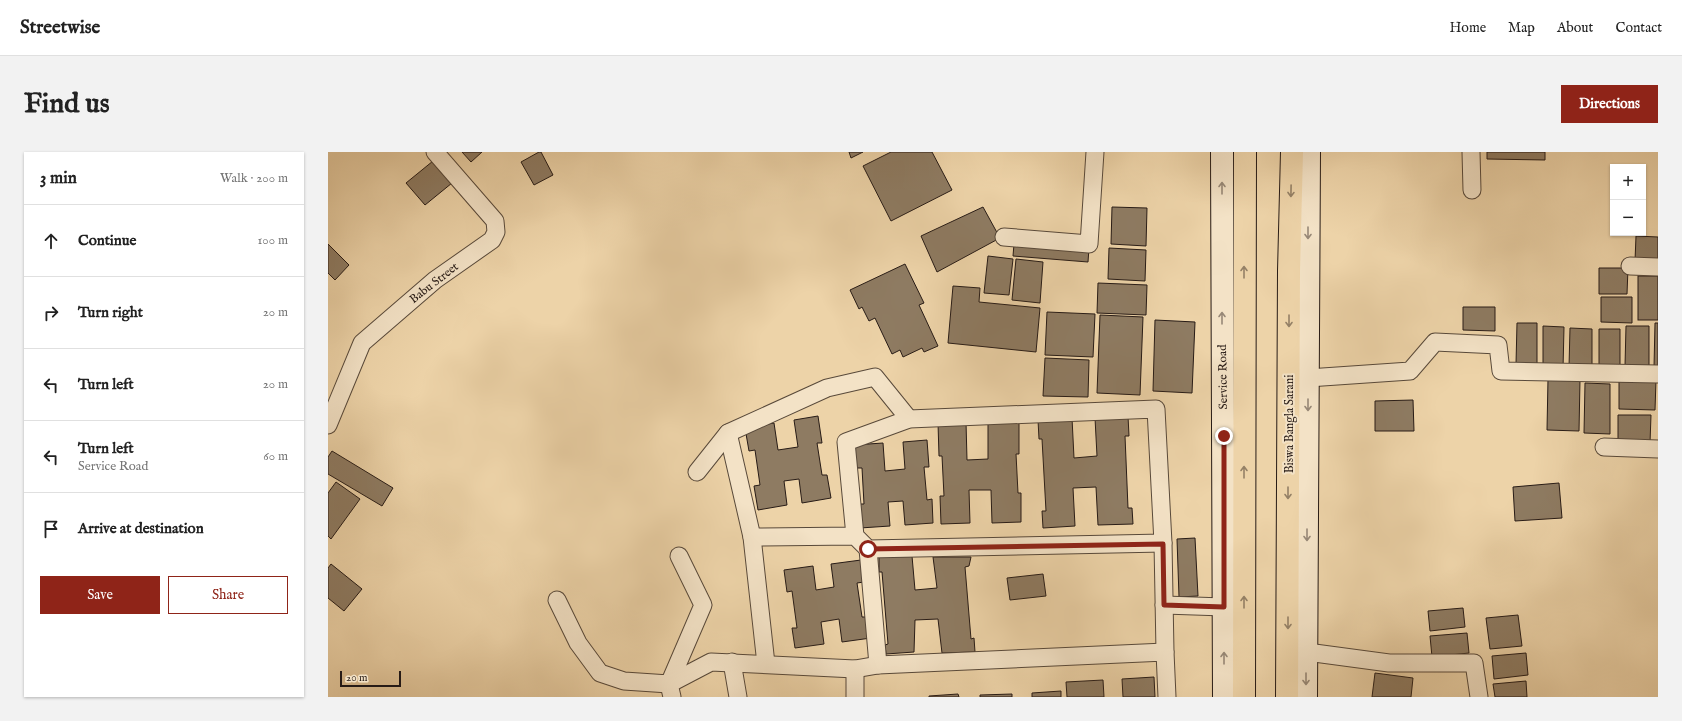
<!DOCTYPE html>
<html lang="en">
<head>
<meta charset="utf-8">
<style>
	body { margin:0; font-family:"IM FELL English",serif; background:#f2f2f2; color:#222 }
	.controls { position:absolute; right:12px; top:12px; display:grid; overflow:hidden; border-radius:0px; box-shadow:0 1px 3px #0004 }
	.controls button { width:36px; height:36px; display:grid; place-items:center; padding:0; border:0; border-bottom:1px solid #e0e0e0; background:#fff; color:#222; font:20px sans-serif }
	.scale { position:absolute; left:12px; bottom:10px; width:61px; box-sizing:border-box; padding-left:4px; border:2px solid #271b16; border-top:0; font-size:11px; line-height:14px; white-space:nowrap; color:#271b16; -webkit-text-stroke:3px #f3e2c6; paint-order:stroke }
	.stop { position:absolute; width:12px; height:12px; margin:-9px; border:3px solid #8f2418; border-radius:50%; background:#fff }
	.stop.end { background:#8f2418; border-color:#fff; box-shadow:0 1px 4px #0008 }
	.list { margin:0; padding:0; list-style:none }
	h2 { display:flex; justify-content:space-between; align-items:center; height:52px; margin:0; padding:0 16px; font-size:17px }
	h2 small { font-size:13px; font-weight:400; color:#767676 }
	.list li { display:grid; grid-template-columns:26px 1fr auto; gap:12px; align-items:center; box-sizing:border-box; height:72px; padding:0 16px; border-top:1px solid #e0e0e0 }
	.list b { display:block; font-size:15px; white-space:nowrap }
	.list p { margin:0; font-size:13px; white-space:nowrap; color:#767676 }
	.list em { font-size:13px; font-style:normal; color:#767676 }
	.actions { display:flex; gap:8px; padding:12px 16px }
	.actions a { flex:1; padding:9px 0; border:1px solid #8f2418; border-radius:0px; text-align:center; font-size:14px; color:#8f2418 }
	.actions .main { background:#8f2418; color:#fff }
	.icon { flex:none; width:22px; height:22px; fill:none; stroke:currentColor; stroke-width:2; stroke-linecap:round; stroke-linejoin:round }
	.map { position:relative; flex:none; width:1330px; height:545px; overflow:hidden; border-radius:0px }
	header { display:flex; align-items:center; gap:24px; box-sizing:border-box; height:56px; padding:0 20px; background:#fff; border-bottom:1px solid #e0e0e0 }
	header strong { font-size:19px }
	nav { display:flex; gap:22px; margin-inline-start:auto; font-size:14px }
	.intro { display:flex; align-items:center; justify-content:space-between; box-sizing:border-box; height:96px; padding:0 24px }
	h1 { margin:0; font-size:28px }
	.button { padding:10px 18px; border-radius:0px; background:#8f2418; color:#fff; font-size:14px; font-weight:700 }
	main { display:flex; gap:24px; padding:0 24px }
	aside { flex:1; background:#fff; border-radius:0px; box-shadow:0 1px 3px #0004 }
	.map>svg:first-child { display:block }
	.building { fill:#8e7b62; stroke:#271b16 }
	.lines { fill:none; stroke-linecap:round; stroke-linejoin:round }
	.street-casing { stroke:#58493a; stroke-width:19 }
	.secondary-casing { stroke:#271b16; stroke-width:24 }
	.primary-casing { stroke:#271b16; stroke-width:24 }
	.street { stroke:#f3e2c6; stroke-width:17 }
	.secondary { stroke:#f3e2c6; stroke-width:22 }
	.primary { stroke:#edd3a8; stroke-width:22 }
	.oneway { stroke:#978877 }
	.oneway2 { stroke:#948066 }
	.route { stroke:#8f2418; stroke-width:5 }
	.labels { text-anchor:middle; dominant-baseline:central; stroke-width:4; stroke-linejoin:round; paint-order:stroke }
	.street-label { font-size:12px; fill:#271b16; stroke:#f3e2c6 }
</style>
</head>
<body>
<header>
<strong>Streetwise</strong>
<nav><a>Home</a><a>Map</a><a>About</a><a>Contact</a></nav>
</header>
<div class="intro"><h1>Find us</h1><a class="button">Directions</a></div>
<main>
<aside>
<h2>3 min<small>Walk · 200 m</small></h2>
<ul class="list">
<li><svg class="icon" aria-label="ahead" viewBox="0 0 24 24"><path d="M12 20V5M6 11l6-6 6 6"/></svg><div><b>Continue</b></div><em>100 m</em></li>
<li><svg class="icon" aria-label="right" viewBox="0 0 24 24"><path d="M7 20v-9h11M14 6l5 5-5 5"/></svg><div><b>Turn right</b></div><em>20 m</em></li>
<li><svg class="icon" aria-label="left" viewBox="0 0 24 24"><path d="M17 20v-9H6M10 6l-5 5 5 5"/></svg><div><b>Turn left</b></div><em>20 m</em></li>
<li><svg class="icon" aria-label="left" viewBox="0 0 24 24"><path d="M17 20v-9H6M10 6l-5 5 5 5"/></svg><div><b>Turn left</b><p>Service Road</p></div><em>60 m</em></li>
<li><svg class="icon" aria-label="arrive" viewBox="0 0 24 24"><path d="M6 21V4h12l-3 4 3 4H6"/></svg><div><b>Arrive at destination</b></div></li>
</ul>
<div class="actions"><a class="main">Save</a><a>Share</a></div>
</aside>
<div class="map">
<svg width="1330" height="545" viewBox="0 0 1330 545">
	<rect width="100%" height="100%" fill="#edd3a8"/>
	<filter id="stains"><feTurbulence type="fractalNoise" baseFrequency=".005" numOctaves="4"/><feColorMatrix values="0 0 0 0 .2 0 0 0 0 .09 0 0 0 0 .02 0 0 0 .5 -.17"/></filter>
	<radialGradient id="worn" r=".72"><stop offset=".6" stop-color="#630" stop-opacity="0"/><stop offset="1" stop-color="#630" stop-opacity=".3"/></radialGradient>
	<!-- building -->
	<g class="building">
		<path d="M134,0H154L143,10Z"/>
		<path d="M211,0H213L225,23L206,33L193,10Z"/>
		<path d="M521,0H535L523,6Z"/>
		<path d="M563,0H604L624,38L563,69L535,14Z"/>
		<path d="M1159,0H1217V8L1159,7Z"/>
		<path d="M105,9L124,31L97,53L78,31Z"/>
		<path d="M655,55L672,86L609,120L593,84Z"/>
		<path d="M784,55L819,56L818,94L783,92Z"/>
		<path d="M1308,84L1330,85V109H1307Z"/>
		<path d="M0,92L21,113L7,128L0,121Z"/>
		<path d="M686,92L761,96L760,110L685,104Z"/>
		<path d="M781,96L818,98L817,129L780,127Z"/>
		<path d="M660,104L685,107L681,143L656,141Z"/>
		<path d="M688,107L715,110L712,151L684,148Z"/>
		<path d="M577,112L596,151L591,153L610,194L596,200L594,196L575,205L572,198L564,202L547,166L541,169L534,155L531,157L522,138Z"/>
		<path d="M1271,116H1300L1299,142H1271Z"/>
		<rect x="1310" y="124" width="20" height="44"/>
		<path d="M770,131L819,133L818,163L769,161Z"/>
		<path d="M625,134L652,136L651,150L712,156L708,200L620,191Z"/>
		<path d="M1273,145H1304V171L1273,170Z"/>
		<path d="M1135,155H1167V179L1135,178Z"/>
		<path d="M719,160L767,162L765,205L717,203Z"/>
		<path d="M772,163L815,165L812,243L769,241Z"/>
		<path d="M827,168L867,170L864,241L825,239Z"/>
		<path d="M1189,171H1209V212H1188Z"/>
		<path d="M1327,171H1330V215H1326Z"/>
		<path d="M1215,174L1236,175L1235,217H1215Z"/>
		<path d="M1298,174H1321V215L1297,214Z"/>
		<path d="M1242,176L1264,177V215H1241Z"/>
		<path d="M1271,177H1292V217L1271,216Z"/>
		<path d="M717,206L761,208L760,245L715,244Z"/>
		<path d="M1220,227L1252,228L1251,279L1219,278Z"/>
		<path d="M1291,228H1328L1327,258L1291,257Z"/>
		<path d="M1257,231L1282,232V282L1256,281Z"/>
		<path d="M1085,248L1086,279H1047V249Z"/>
		<path d="M1290,263H1323L1322,291H1290Z"/>
		<path d="M490,264L494,291H489L494,323H499L503,346L474,351L471,327L456,329L459,353L430,358L426,334L432,333L427,298L421,299L417,276L446,271L450,298L470,295L466,268Z"/>
		<path d="M800,264L801,284H797L800,356H804L805,372L770,373L768,335L745,336L747,374L715,376L714,359H718L714,287H711L710,268L744,266L746,306L769,304L767,266Z"/>
		<path d="M691,269V302H688L690,341H693V370L664,371L663,338H641L642,371L613,372L612,344H616L614,304H611L610,271L638,270L639,308L660,307V270Z"/>
		<path d="M599,288L601,315H596L599,348L604,347L605,371L577,373L575,349L560,350L562,374L532,376L530,352H536L534,316H527L526,293L555,291L557,319L577,317L575,290Z"/>
		<path d="M4,299L65,336L54,354L0,322V305Z"/>
		<path d="M8,330L32,347L3,387L0,384V341Z"/>
		<path d="M1231,331L1234,366L1187,369L1185,335Z"/>
		<path d="M867,386L870,444L851,445L849,387Z"/>
		<path d="M551,404H584L587,438L609,436L605,405H643L641,414L637,415L643,487L646,486L647,500L614,501L610,467L587,468L586,500L558,502L557,493L560,492L554,420H551Z"/>
		<path d="M533,408L536,430L529,431L534,465H540L543,486L514,490L511,467L493,470L496,492L467,496L464,476H469L464,439L459,440L456,418L485,414L488,438L506,435L503,412Z"/>
		<path d="M3,412L34,437L16,459L0,446V416Z"/>
		<path d="M715,422L718,444L682,448L679,426Z"/>
		<path d="M1135,456L1137,475L1102,479L1100,459Z"/>
		<path d="M1190,463L1194,494L1162,497L1158,466Z"/>
		<path d="M1139,481L1141,501L1104,505L1102,484Z"/>
		<path d="M1198,501L1200,523L1166,527L1164,504Z"/>
		<path d="M1047,521L1085,526L1083,545H1044Z"/>
		<path d="M826,525L827,545H795L794,527Z"/>
		<path d="M775,528L776,545H739L738,530Z"/>
		<path d="M1198,529L1199,545H1167L1165,532Z"/>
		<path d="M733,539V545H704V541Z"/>
		<path d="M630,542L631,545H601V544Z"/>
		<path d="M684,542V545H652V543Z"/>
	</g>
	<g class="lines">
		<!-- street casing -->
		<g class="street-casing">
			<g id="street">
				<path d="M1143,0L1144,38"/>
				<path d="M676,85L761,92L767,0"/>
				<path d="M1302,114L1330,115"/>
				<path d="M980,226L1082,219L1107,190L1170,193L1173,219L1330,222"/>
				<path d="M0,273L34,191L107,128L164,88L168,80L167,69L107,0"/>
				<path d="M400,281L424,385"/>
				<path d="M1276,295L1330,297"/>
				<path d="M369,320L400,281L499,236L547,225L581,267"/>
				<path d="M835,391L837,500"/>
				<path d="M540,397L550,513"/>
				<path d="M229,448L250,491L272,521L296,529L341,532L375,453L351,404"/>
				<path d="M836,453L896,455"/>
				<path d="M979,500L1061,511H1146L1151,545"/>
				<path d="M404,510L410,545"/>
				<path d="M438,512L424,385L527,384L540,397L835,391L828,257L581,267L518,290L527,384"/>
				<path d="M344,545L341,532L383,510L527,517L550,513L837,500L839,545"/>
				<path d="M527,545V517"/>
			</g>
		</g>
		<!-- secondary casing -->
		<g class="secondary-casing">
			<g id="secondary">
				<path d="M894,0L896,545"/>
				<path d="M978,545L981,0"/>
			</g>
		</g>
		<!-- primary casing -->
		<g class="primary-casing">
			<g id="primary">
				<path d="M916,545L917,0"/>
				<path d="M959,545L961,119L964,0"/>
			</g>
		</g>
		<!-- street -->
		<use href="#street" class="street"/>
		<!-- secondary -->
		<use href="#secondary" class="secondary"/>
		<!-- primary -->
		<use href="#primary" class="primary"/>
	</g>
	<!-- one-way arrows -->
	<defs><path id="oneway-shaft" d="M-6 0H5M1.5-3L5.5 0L1.5 3" fill="none" stroke-width="1.6" stroke-linecap="round" stroke-linejoin="round"/></defs>
	<g class="oneway">
		<use href="#oneway-shaft" transform="translate(894 36) rotate(-90)"/>
		<use href="#oneway-shaft" transform="translate(980 81) rotate(90)"/>
		<use href="#oneway-shaft" transform="translate(894 166) rotate(-90)"/>
		<use href="#oneway-shaft" transform="translate(980 253) rotate(90)"/>
		<use href="#oneway-shaft" transform="translate(979 383) rotate(90)"/>
		<use href="#oneway-shaft" transform="translate(896 506) rotate(-90)"/>
		<use href="#oneway-shaft" transform="translate(978 527) rotate(90)"/>
	</g>
	<g class="oneway2">
		<use href="#oneway-shaft" transform="translate(963 39) rotate(91)"/>
		<use href="#oneway-shaft" transform="translate(916 120) rotate(-90)"/>
		<use href="#oneway-shaft" transform="translate(961 169) rotate(90)"/>
		<use href="#oneway-shaft" transform="translate(916 320) rotate(-90)"/>
		<use href="#oneway-shaft" transform="translate(960 341) rotate(90)"/>
		<use href="#oneway-shaft" transform="translate(916 450) rotate(-90)"/>
		<use href="#oneway-shaft" transform="translate(960 471) rotate(90)"/>
	</g>
	<g class="lines">
		<!-- route -->
		<path class="route" d="M540,397L835,392L836,453L896,455V284"/>
	</g>
	<g class="labels">
		<!-- street labels -->
		<g class="street-label">
			<text transform="translate(106 131) rotate(-38)">Babu Street</text>
			<text transform="translate(895 225) rotate(-91)">Service Road</text>
			<text transform="translate(961 272) rotate(-90)">Biswa Bangla Sarani</text>
		</g>
	</g>
	<rect width="100%" height="100%" filter="url(#stains)"/>
	<rect width="100%" height="100%" fill="url(#worn)"/>
</svg>
<div class="controls">
<button>+</button>
<button>−</button>
</div>
<div class="scale">20 m</div>
<div class="stop" style="left:540px;top:397px"></div>
<div class="stop end" style="left:896px;top:284px"></div>
</div>
</main>
</body>
</html>
